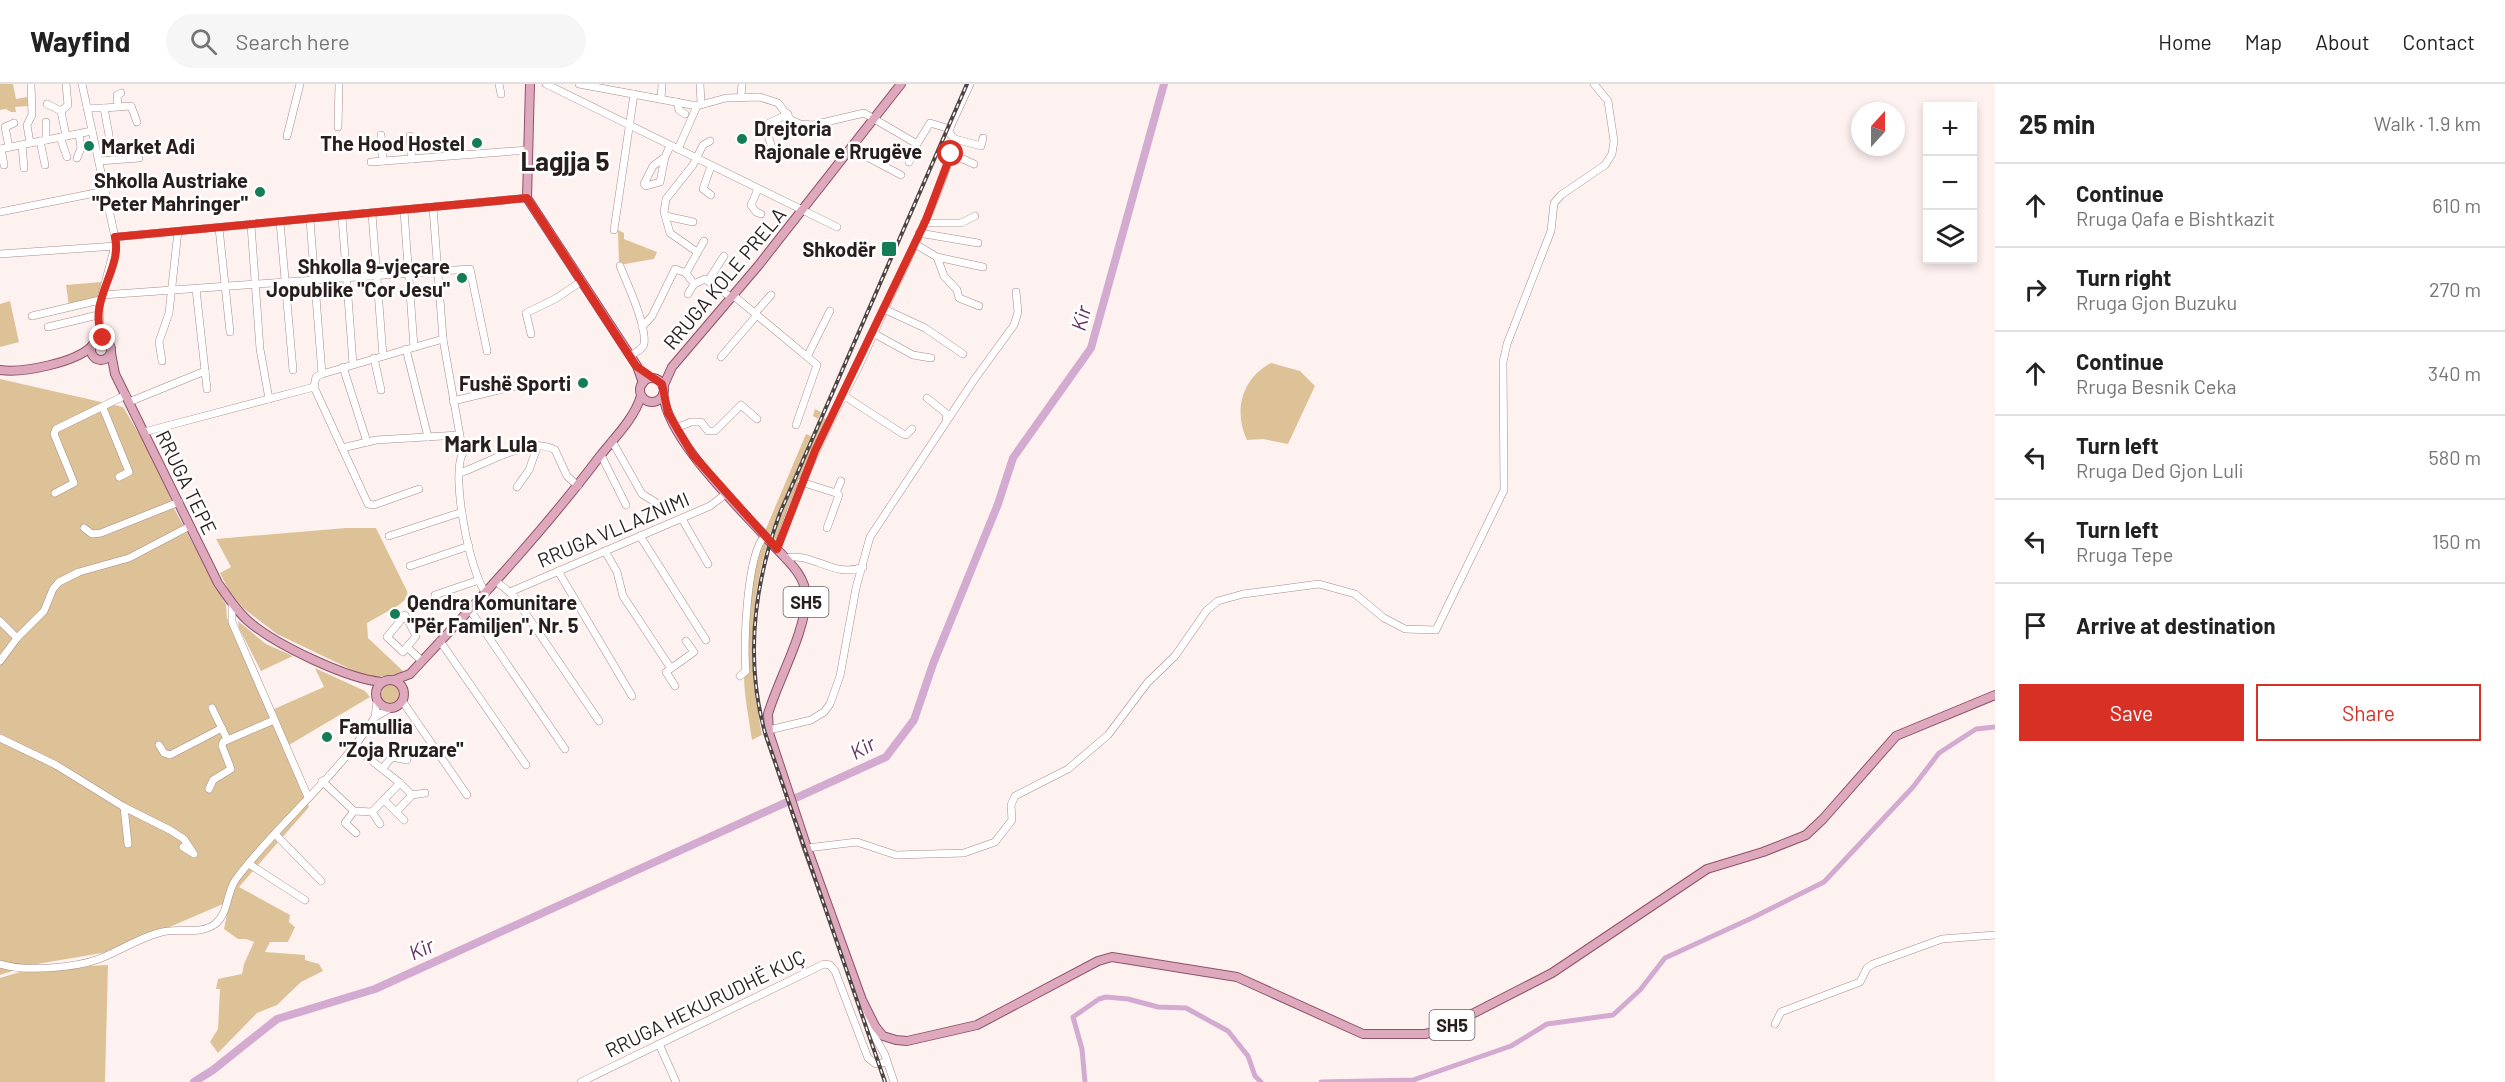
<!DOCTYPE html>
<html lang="en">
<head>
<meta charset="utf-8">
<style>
	body { margin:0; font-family:Barlow,sans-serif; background:#f6f6f6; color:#222 }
	.controls { position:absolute; right:18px; top:18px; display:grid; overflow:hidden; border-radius:0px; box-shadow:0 3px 9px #0003 }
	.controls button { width:54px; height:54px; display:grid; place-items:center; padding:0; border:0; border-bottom:2px solid #e0e0e0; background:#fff; color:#222; font:30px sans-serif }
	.compass { position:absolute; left:1851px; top:18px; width:54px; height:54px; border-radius:50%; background:#fff; box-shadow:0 3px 9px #0003; rotate:21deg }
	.stop { position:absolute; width:18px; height:18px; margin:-14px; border:4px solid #d93025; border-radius:50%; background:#fff }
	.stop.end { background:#d93025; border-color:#fff; box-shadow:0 2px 6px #0008 }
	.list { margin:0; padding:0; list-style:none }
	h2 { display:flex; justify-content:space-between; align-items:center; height:78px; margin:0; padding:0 24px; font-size:26px }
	h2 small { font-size:20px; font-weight:400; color:#767676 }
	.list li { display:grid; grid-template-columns:39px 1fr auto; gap:18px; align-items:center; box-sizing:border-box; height:84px; padding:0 24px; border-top:2px solid #e0e0e0 }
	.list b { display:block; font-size:22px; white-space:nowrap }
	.list p { margin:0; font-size:20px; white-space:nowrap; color:#767676 }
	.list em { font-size:20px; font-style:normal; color:#767676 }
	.actions { display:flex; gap:12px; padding:18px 24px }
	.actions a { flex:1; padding:14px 0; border:2px solid #d93025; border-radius:0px; text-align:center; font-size:21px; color:#d93025 }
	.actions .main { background:#d93025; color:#fff }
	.icon { flex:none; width:33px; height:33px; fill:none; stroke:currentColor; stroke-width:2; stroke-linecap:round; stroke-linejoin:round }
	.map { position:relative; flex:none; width:1995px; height:998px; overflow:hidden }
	header { display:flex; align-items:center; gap:36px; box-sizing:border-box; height:84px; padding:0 30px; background:#fff; border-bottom:2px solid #e0e0e0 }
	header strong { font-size:28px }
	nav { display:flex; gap:33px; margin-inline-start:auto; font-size:21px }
	.search { width:420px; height:54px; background:#f6f6f6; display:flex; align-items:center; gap:15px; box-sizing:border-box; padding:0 21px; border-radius:33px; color:#767676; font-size:22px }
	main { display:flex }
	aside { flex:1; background:#fff }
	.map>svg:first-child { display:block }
	.green { fill:#ddc297 }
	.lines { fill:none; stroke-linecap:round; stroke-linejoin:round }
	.canal { stroke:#d3abd0; stroke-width:5 }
	.river { stroke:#d3abd0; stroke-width:8 }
	.minor-casing { stroke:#a68c8a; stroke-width:8 }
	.major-casing { stroke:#905268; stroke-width:10 }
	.minor { stroke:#fff; stroke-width:7 }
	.major { stroke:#dea8bd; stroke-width:8 }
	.rail-casing { stroke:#4e4443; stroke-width:4 }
	.rail { stroke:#fff; stroke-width:1.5; stroke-dasharray:4.5; stroke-linecap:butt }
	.route { stroke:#d93025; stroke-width:8 }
	.poi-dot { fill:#147c56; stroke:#fff; stroke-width:2 }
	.labels { text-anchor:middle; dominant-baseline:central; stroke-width:5; stroke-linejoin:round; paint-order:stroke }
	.shield { fill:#fff; stroke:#686261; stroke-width:1.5 }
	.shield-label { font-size:18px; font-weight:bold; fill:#281e1d }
	.poi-label { font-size:20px; font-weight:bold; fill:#281e1d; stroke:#fff; text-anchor:end }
	.street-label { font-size:20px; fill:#281e1d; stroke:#fff }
	.water-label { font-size:21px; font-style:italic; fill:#663564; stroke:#fff }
	.quarter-label { font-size:22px; font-weight:bold; fill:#281e1d; stroke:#fff }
	.district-label { font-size:26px; font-weight:bold; fill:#281e1d; stroke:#fff }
</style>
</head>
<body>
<header>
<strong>Wayfind</strong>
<div class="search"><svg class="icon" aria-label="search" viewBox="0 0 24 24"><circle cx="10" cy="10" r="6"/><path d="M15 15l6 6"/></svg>Search here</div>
<nav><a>Home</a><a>Map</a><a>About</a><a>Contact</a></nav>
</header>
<main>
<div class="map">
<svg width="1995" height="998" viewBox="0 0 1995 998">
	<rect width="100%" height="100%" fill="#fef2f1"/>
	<!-- green -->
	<g class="green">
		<path d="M0,0H13L16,15L27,13L28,22L15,23L16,28H11L6,25L0,26Z"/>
		<path d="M618,146L624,149V155L657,168L654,175L619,181Z"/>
		<path d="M101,198L98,215L69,222L66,201Z"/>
		<path d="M10,217L19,258L0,263V220Z"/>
		<path d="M1271,279L1300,287L1315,302L1288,360L1263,355L1247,356C1233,327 1242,294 1271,279Z"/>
		<path d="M0,295L123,323L158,382L175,426L226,521L227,534L309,723L239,803L290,831L289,838L295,843L288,858H270L265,868L305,871V876L319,880L323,887L301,898L277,921L257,929L218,969L210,958L218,945L220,905H216L218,895L242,890L244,880L254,858L246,855H238L224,845L231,811L223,820L114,867L31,881L0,891Z"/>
		<path d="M815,325L821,328L770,450L765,447L806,350L811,352L818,335L813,332Z"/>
		<path d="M822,334L828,335L777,456L772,453Z"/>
		<path d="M346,444H376L407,507L408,513L399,521L367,539L368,554L403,587L399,590L369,594L277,550L243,524L230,509L220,489L231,483L216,455Z"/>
		<path d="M763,456L767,461C748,525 750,586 762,651L752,656C749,634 744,612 744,591C743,546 750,499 763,456Z"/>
		<path d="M238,537L266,560L293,572L261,587L239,544Z"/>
		<path d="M315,584L365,607L370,613L289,661L274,625L324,603Z"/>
		<circle cx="390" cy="610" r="11"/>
		<path d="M108,881L105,998H0V894L30,885Z"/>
	</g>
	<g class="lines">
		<!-- canal -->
		<g class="canal">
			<path d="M1085,998L1082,965L1073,933L1099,915L1106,913L1128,915L1158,923L1186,924L1228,947L1248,972L1255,992L1261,998"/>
			<path d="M1321,998L1413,996L1511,962L1547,940L1613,931L1640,906L1665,874L1752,834L1824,798L1913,703L1939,669L1976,645L1995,643"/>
		</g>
		<!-- river -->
		<path class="river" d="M194,998L213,986L277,935L375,905L886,673L914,636L933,580L998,420L1013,374L1091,264L1164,0"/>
		<!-- minor casing -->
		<g class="minor-casing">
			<g id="minor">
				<path d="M82,0L116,158L99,222L100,246L105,257"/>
				<path d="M499,0L501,10"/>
				<path d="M546,0L837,143"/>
				<path d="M579,0L697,22L726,14L760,13L778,19L791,36L800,40L813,41L864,29L917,60L909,78"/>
				<path d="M700,0L701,19"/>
				<path d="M741,12L742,0"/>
				<path d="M661,15L662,0"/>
				<path d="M677,18L679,26L685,30"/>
				<path d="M47,20L61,27"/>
				<path d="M118,22L117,11L121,9"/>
				<path d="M87,24H104L109,51"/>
				<path d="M104,24L131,22L137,38"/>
				<path d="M61,27L68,21L66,0"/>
				<path d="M61,27L66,52"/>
				<path d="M46,38V56"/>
				<path d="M338,43L339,0"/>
				<path d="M381,51L383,77"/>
				<path d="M287,52L300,0"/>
				<path d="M410,52L412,75"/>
				<path d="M60,53L67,73"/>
				<path d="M955,55L981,62L983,54"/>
				<path d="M40,57L45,81"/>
				<path d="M30,59L27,41L32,31L31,0"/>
				<path d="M917,60L930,39L950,45"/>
				<path d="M22,61L24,84"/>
				<path d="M9,63L5,43L14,39"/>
				<path d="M0,65L92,47"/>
				<path d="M1,65L4,81"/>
				<path d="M678,65L697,22"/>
				<path d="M852,65L901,91"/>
				<path d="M952,70L974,80"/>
				<path d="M774,71L765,41L788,30"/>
				<path d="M665,73L660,98L646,102L644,100L653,82L665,73L670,62"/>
				<path d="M77,74L81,64L79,50"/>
				<path d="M99,77L139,74"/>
				<path d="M371,78L528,66"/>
				<path d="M758,105L751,121L756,128L761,130"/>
				<path d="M711,111L703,105L711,82"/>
				<path d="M433,124L443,255L463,369C450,389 470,490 486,509"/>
				<path d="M404,127L414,263"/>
				<path d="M0,128L105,107"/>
				<path d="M372,130L383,272"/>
				<path d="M666,132L693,138"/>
				<path d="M342,133L353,280"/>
				<path d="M310,136L322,290"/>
				<path d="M280,138L293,286"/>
				<path d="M924,139H961L975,132"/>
				<path d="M251,141L260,265L269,315"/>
				<path d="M219,144L230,248"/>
				<path d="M614,146L634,10"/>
				<path d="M919,149L978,159"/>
				<path d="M115,153L527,114"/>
				<path d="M915,160L937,173L944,192L957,206L959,214L979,222"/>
				<path d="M697,168L670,149L664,128L666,115L693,81L703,61L710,57"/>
				<path d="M0,170L116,162"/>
				<path d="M937,173L983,183"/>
				<path d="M620,182C627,199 647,242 644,260C643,265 635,269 630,272"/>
				<path d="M686,189L704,157"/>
				<path d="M708,197L724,172"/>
				<path d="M196,205L207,305"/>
				<path d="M688,210L694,200L705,195L732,214"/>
				<path d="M102,211L470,185L487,267"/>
				<path d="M734,212L817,281L796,341"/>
				<path d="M884,225L925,244L963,270"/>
				<path d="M755,229L771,211"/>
				<path d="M32,232L100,216"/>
				<path d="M48,243L98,231"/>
				<path d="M642,243L652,232L675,185L686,189L694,200"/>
				<path d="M873,249L913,271L931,274"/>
				<path d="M531,250L526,229L555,215L582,197"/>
				<path d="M95,258L100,246"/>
				<path d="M406,265L428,353"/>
				<path d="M808,271L830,227"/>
				<path d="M721,273L757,231"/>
				<path d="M374,274L381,306"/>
				<path d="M162,277L159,258L169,229L178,147"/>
				<path d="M343,283L367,358"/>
				<path d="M314,303L368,420L374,421L419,405"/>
				<path d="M314,303L316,293L322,290L443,255"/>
				<path d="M843,311L903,350L906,351L912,345"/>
				<path d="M927,314L947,330L946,337"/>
				<path d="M453,317L528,299"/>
				<path d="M129,318L205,287"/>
				<path d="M103,324L129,388L119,393"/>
				<path d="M676,344L691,338H701L708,347H715L741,321L757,335"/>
				<path d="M144,348L314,303"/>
				<path d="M612,357L642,410L655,418"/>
				<path d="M342,364L376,356L459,351"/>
				<path d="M601,371L626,421"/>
				<path d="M460,389C484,381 533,351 555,366L567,392L578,402"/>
				<path d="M801,398L836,409"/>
				<path d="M517,403L529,386L538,361"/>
				<path d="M55,409L74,399L54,350L56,345L126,311"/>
				<path d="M682,435L708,480"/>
				<path d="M84,444L92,450L101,449L179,418"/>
				<path d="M827,444L839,411L836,409L841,397"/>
				<path d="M389,452L462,428"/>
				<path d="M640,452L706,556"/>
				<path d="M777,465C797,403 825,347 855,290C872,256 886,220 903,186C922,144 944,100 955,55L948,48L970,0"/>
				<path d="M605,467L617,488L623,512L670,583"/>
				<path d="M785,474C812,467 834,495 863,483"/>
				<path d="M410,482L469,462"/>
				<path d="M558,487L632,612"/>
				<path d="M497,498L513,511L599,637"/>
				<path d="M510,508L710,422L727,409"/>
				<path d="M435,511L479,496"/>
				<path d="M232,519V538L308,713"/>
				<path d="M470,526L565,665"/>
				<path d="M405,531L416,552L403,568L387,553Z"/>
				<path d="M0,537L17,554"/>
				<path d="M440,557L526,681"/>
				<path d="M407,563L422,577"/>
				<path d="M0,577L17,554L44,527L53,505L59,498L79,488L129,474L190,442"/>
				<path d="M740,592L746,587C743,562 747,468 765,452"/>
				<path d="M675,602L666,588L694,568L686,557"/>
				<path d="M403,618L467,711"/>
				<path d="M212,624L227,655"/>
				<path d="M375,633L377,618"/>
				<path d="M769,646L811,636L824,628L830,620L840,592L856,504L870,453L974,296L1014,241L1018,228L1016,208"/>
				<path d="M0,654L56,681L124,723L170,746L184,755L194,770L183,763"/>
				<path d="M159,661L164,669L170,671L222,644"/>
				<path d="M382,685L392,673L407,676"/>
				<path d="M322,697L354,727L372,728L400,699L353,662"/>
				<path d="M209,705L213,696L231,685L222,662L223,658L274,636"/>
				<path d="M412,711L425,709"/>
				<path d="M385,717L404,736"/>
				<path d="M124,723L128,760"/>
				<path d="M354,727L345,739L356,749"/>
				<path d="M372,728L380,740"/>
				<path d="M396,728L412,711L400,699"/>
				<path d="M275,750L321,797"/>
				<path d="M807,764L857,758L896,771L964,769L995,758L1012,736L1011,721L1015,712L1068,685L1108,651L1148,598L1175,572L1207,526L1218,517L1243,510L1319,500L1355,510L1384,534L1405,545L1436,546L1504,406L1503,278L1507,260L1551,147L1554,119L1561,111L1605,81L1612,70L1614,57L1608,17L1594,0"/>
				<path d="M249,780L305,816"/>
				<path d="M0,880C25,888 74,884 99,875C120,867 140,853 162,848C180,843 198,852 215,840C229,829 226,809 236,795C278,739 338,692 375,633L389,625"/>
				<path d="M863,920L867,939L885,971L894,998"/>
				<path d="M1775,940L1781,928L1860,898L1867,884L1873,880L1942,855L1995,851"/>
				<path d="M659,960L676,998"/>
				<path d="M581,998L824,880L830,881L835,887L868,974L876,980L887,978"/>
			</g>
		</g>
		<!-- major casing -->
		<g class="major-casing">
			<g id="major">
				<path d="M530,0L527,114L637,282L643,299"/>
				<circle cx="101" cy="266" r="10"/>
				<path d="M111,269L115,290L218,499C227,512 235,525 247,536C274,560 347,595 382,598"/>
				<path d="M0,286C23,289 75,279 92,262"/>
				<circle cx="652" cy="306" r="12"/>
				<path d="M663,303L672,283L758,182L901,0"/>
				<path d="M663,310C668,357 741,425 772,460C786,475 806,491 806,513C806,547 778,596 768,630L769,649L807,764L862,916L875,942L883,952L896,956L907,957L977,941L1098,877L1112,873L1237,893L1363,950H1425L1439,947L1552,889L1707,785L1763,768L1806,751L1823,735L1896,652L1995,611"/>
				<circle cx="390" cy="610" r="14"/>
				<path d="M394,596L410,590C476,519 542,449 600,372C615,353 634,335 641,312"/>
			</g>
		</g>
		<!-- minor -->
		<use href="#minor" class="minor"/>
		<!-- major -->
		<use href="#major" class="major"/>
		<!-- rail casing -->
		<g class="rail-casing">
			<path id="rail" d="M885,998L765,649C745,576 754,500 780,429L967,0"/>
		</g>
		<!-- rail -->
		<use href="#rail" class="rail"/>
	</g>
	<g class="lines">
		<!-- route -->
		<path class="route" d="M103,254C86,217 123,186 115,153L527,114L636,282L662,300L668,329L693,371L777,465L815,367L926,136L951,70"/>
	</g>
	<!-- markers -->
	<g class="poi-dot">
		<circle cx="742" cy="55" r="6"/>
		<circle cx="477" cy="59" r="6"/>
		<circle cx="89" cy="62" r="6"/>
		<circle cx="260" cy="108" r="6"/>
		<rect x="881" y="157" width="16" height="16" rx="3"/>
		<circle cx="462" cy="194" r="6"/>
		<circle cx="583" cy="299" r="6"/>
		<circle cx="395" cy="530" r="6"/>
		<circle cx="327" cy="653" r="6"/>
	</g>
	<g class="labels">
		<!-- shield labels -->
		<g class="shield">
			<rect x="783.5" y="503" width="45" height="30" rx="4.5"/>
			<rect x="1429.5" y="926" width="45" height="30" rx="4.5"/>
		</g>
		<g class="shield-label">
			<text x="806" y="518">SH5</text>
			<text x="1452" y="941">SH5</text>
		</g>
		<!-- poi labels -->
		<g class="poi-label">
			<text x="754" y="44" text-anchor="start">Drejtoria<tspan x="754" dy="23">Rajonale e Rrugëve</tspan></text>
			<text x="465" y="59">The Hood Hostel</text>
			<text x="101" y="62" text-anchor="start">Market Adi</text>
			<text x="248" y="96">Shkolla Austriake<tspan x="248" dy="23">"Peter Mahringer"</tspan></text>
			<text x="876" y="165">Shkodër</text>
			<text x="450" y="182">Shkolla 9-vjeçare<tspan x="450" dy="23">Jopublike "Cor Jesu"</tspan></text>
			<text x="571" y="299">Fushë Sporti</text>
			<text x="407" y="518" text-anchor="start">Qendra Komunitare<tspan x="407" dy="23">"Për Familjen", Nr. 5</tspan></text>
			<text x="339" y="642" text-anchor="start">Famullia<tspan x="339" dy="23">"Zoja Rruzare"</tspan></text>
		</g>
		<!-- street labels -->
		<g class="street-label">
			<text transform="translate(724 194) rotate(-50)">RRUGA KOLE PRELA</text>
			<text transform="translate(187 398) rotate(64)">RRUGA TEPE</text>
			<text transform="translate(613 445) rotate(-23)">RRUGA VLLAZNIMI</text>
			<text transform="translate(705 919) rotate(-26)">RRUGA HEKURUDHË KUÇ</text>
		</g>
		<!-- water labels -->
		<g class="water-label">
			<text transform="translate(1080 234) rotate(-75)">Kir</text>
			<text transform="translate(862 663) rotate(-28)">Kir</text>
			<text transform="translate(421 864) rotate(-24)">Kir</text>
		</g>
		<!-- quarter labels -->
		<g class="quarter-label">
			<text x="491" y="359">Mark Lula</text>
		</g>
		<!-- district labels -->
		<g class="district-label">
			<text x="565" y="76">Lagjja 5</text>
		</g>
	</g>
</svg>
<div class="controls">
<button>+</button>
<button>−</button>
<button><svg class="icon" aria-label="layers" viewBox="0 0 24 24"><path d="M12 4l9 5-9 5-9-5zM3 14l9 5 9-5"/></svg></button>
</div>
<svg class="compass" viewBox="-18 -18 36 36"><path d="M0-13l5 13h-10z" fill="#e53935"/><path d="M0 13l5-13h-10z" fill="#767676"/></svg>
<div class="stop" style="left:951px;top:70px"></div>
<div class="stop end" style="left:103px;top:254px"></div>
</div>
<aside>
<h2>25 min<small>Walk · 1.9 km</small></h2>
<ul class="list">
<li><svg class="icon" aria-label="ahead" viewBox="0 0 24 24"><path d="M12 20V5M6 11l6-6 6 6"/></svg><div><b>Continue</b><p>Rruga Qafa e Bishtkazit</p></div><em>610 m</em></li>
<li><svg class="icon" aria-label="right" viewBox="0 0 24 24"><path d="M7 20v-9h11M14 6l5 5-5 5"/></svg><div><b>Turn right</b><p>Rruga Gjon Buzuku</p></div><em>270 m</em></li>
<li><svg class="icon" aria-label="ahead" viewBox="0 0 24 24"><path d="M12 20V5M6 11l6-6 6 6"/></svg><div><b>Continue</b><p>Rruga Besnik Ceka</p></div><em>340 m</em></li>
<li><svg class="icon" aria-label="left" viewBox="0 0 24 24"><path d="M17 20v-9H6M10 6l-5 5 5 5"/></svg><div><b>Turn left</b><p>Rruga Ded Gjon Luli</p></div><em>580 m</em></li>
<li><svg class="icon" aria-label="left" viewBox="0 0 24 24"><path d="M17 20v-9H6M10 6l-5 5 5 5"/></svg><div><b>Turn left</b><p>Rruga Tepe</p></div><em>150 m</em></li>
<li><svg class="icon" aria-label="arrive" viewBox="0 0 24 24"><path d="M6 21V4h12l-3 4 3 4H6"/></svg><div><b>Arrive at destination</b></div></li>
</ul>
<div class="actions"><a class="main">Save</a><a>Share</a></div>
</aside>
</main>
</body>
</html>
